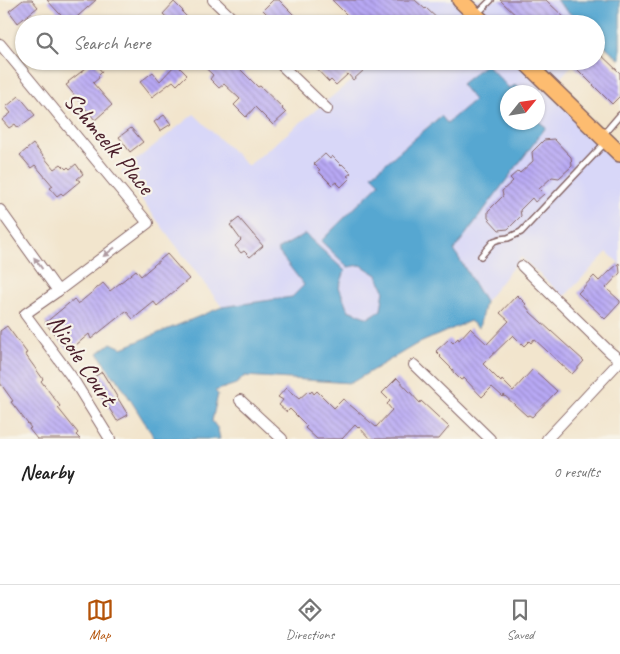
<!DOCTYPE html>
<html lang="en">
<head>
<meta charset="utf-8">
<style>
	body { margin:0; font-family:Caveat,sans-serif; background:#f2f2f2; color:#222 }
	.compass { position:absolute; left:500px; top:85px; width:45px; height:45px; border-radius:50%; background:#fff; box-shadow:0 1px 4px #0004; rotate:60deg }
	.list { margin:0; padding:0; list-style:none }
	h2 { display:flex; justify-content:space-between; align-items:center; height:65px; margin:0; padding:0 20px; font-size:21px }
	h2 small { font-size:16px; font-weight:400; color:#767676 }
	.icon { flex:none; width:28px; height:28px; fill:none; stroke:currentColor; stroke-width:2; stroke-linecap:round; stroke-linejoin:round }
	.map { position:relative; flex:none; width:620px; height:439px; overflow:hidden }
	.search { position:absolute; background:#fff; box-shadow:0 1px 4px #0004; left:15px; right:15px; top:15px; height:55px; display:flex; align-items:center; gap:12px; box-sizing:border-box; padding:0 18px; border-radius:28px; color:#767676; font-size:19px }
	.sheet { height:145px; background:#fff }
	nav { display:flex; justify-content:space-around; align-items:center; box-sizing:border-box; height:70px; border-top:1px solid #e0e0e0; background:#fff; font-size:14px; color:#767676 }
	nav a { display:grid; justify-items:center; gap:2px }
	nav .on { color:#b45309 }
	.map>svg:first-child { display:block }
	.built { fill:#d8d7f8 }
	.water { fill:#57a7d1; stroke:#50637e }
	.building { fill:url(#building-back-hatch) }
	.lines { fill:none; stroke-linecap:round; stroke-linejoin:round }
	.service-casing { stroke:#856464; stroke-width:8 }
	.minor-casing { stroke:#856464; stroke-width:12 }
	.primary-casing { stroke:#856464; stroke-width:18 }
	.service { stroke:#fff; stroke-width:5 }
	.minor { stroke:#fff; stroke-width:10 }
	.primary { stroke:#fdbc70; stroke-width:15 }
	.oneway { fill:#ae9aa0 }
	.labels { text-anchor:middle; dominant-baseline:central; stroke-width:4.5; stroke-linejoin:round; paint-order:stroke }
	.street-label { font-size:25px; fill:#4a1f2b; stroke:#f7f3e8 }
</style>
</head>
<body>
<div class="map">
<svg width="620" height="439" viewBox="0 0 620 439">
	<defs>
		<pattern id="building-back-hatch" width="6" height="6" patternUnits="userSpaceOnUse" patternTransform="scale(1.25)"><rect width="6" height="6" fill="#b8a9f5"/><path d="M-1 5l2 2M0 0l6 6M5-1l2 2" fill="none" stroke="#9889c7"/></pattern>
	</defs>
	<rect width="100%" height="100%" fill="#f7f3e8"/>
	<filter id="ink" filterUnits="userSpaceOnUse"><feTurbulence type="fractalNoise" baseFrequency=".02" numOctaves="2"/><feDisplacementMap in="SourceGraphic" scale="10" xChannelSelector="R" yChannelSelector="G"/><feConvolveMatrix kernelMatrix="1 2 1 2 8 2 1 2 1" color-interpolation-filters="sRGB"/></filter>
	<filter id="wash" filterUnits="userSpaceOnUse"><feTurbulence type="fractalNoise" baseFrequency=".0096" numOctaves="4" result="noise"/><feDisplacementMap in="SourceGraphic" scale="20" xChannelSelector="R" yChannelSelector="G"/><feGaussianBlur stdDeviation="1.12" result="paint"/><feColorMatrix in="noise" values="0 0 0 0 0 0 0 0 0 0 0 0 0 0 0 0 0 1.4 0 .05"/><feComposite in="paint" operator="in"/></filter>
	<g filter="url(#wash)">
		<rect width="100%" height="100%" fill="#f2e5cd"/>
		<!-- built -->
		<g class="built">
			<path d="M341,0H556L581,24H364Z"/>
			<path d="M375,61H576L549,90L620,160V264L607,252L564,297L521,257L485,302L454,250L546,127L538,121V92H523L509,89L474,100L447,124L440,116L373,175L380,183L321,241L377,275L384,290L381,310L368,318L348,310L339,287L318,247L305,234L304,285L292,297L222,307L121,172L194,114L248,166Z"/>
		</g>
		<!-- water -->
		<g class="water">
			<path d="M556,0H620V60L596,38V24H581Z"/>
			<path d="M486,64L509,88L516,85L523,92H508V122H538V121L546,127L454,250L485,302L479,328L470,321L415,345L351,383L245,376L236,384L215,391L218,394L212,421L218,429L220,439H155L116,377H113L98,353L111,343L122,348L222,307L292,297L304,285L277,250L305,234L345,271L339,287L348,310L368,318L381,310L384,290L377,275L361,265L348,267L321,241L380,183L372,175L441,116L447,123L474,100L461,84Z"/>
		</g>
		<g id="blocks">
			<!-- building -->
			<g class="building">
				<path d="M23,0H32L38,7L18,23L9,11Z"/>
				<path d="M47,0H96L69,24Z"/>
				<path d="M273,0H279L303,24H277L263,10Z"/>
				<path d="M332,0H415L425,9L426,8L443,24H356Z"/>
				<path d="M500,0H546L571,24H525Z"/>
				<path d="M174,2L183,11L182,12L194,24H174L163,14Z"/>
				<path d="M596,50L620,73V96L612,104L569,61H596Z"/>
				<path d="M198,61H245L239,68L258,87L260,86L283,108L282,109L286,113L273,125L255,107L246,117L234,105L240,99L224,84L219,88L210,79L213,75Z"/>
				<path d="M309,61H356L364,70L353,80L348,74L336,85L331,80L329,82Z"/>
				<path d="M94,62L102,72L98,76L99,78L93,83L112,105L95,120L66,85L69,83L68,82Z"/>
				<path d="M176,64L187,75L177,85L173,81L152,97L140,82L153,72L160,81Z"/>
				<path d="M19,96L35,115L18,128L15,124L9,128L2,120L11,113L6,107Z"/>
				<path d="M164,115L171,124L160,131L154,122Z"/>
				<path d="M131,128L143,142L130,152L119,137Z"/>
				<path d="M554,139L571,157L572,166L559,178L552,177L539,189L544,194L535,202L532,198L520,210L521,216L508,229L499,230L488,218V211L503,196L502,191L513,181L510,178L518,171L520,173L533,161L532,152L544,140Z"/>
				<path d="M33,144L54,169L61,164L66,169L68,167L70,169L76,164L83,174L77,179L80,181L63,195L61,193L57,196L50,188L53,186L35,165L31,168L20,155Z"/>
				<path d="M325,154L330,159L332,156L341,165L342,164L351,173L347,176L350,178L341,187L336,182L332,185L318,171L320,170L314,164Z"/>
				<path d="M239,218L263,246L250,257L244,251L241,253L235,246L241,240L230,225Z"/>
				<path d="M167,254L189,279L157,306L154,302L133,319L126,311L91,339L89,334L69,351L45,323L74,299L78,304L103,283L110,291L136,270L141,276Z"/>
				<path d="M619,263L620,273L606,288L620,301V303L605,319L578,293L594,276L599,281Z"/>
				<path d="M517,295L526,304L525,305L530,311V312L584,361L572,374L534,339L531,343L529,341L524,346L513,335L483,364L501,382L502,380L513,391L533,369L557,391L532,417L529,415L527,416L504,395L503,397L492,387L482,397L464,378L461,380L453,372V370L440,357L441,356L436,351L449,339L453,343L458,338L459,340L470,328L487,344L509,321L500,313Z"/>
				<path d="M7,326L27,353L25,354L43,379L41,381L60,406L58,408L78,433L76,435L80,439H37L29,429L31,428L11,402L13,401L0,383V331Z"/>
				<path d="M102,372L128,415L117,421L91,379Z"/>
				<path d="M397,378L420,403L421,401L449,427L439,439H370L359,427L358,428L355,425L342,439H317L305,428L307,426L290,409L287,412L279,405L283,400L278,397L286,388L299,399L308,391L310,393L312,391L314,394L317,391L334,408L343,399L376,427L392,410L387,404L390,401L382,393Z"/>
			</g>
		</g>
	</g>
	<g filter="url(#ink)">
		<use href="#blocks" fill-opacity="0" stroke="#856464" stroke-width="1"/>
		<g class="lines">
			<!-- service casing -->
			<g class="service-casing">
				<g id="service">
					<path d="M476,15L491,0"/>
					<path d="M602,136L620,115"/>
					<path d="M481,256L494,241L500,239L508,238L521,232L605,143"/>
				</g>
			</g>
			<!-- minor casing -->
			<g class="minor-casing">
				<g id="minor">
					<path d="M213,0L238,24"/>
					<path d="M0,44L148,223L58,291L25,314L71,376L110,439"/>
					<path d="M277,61L327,109"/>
					<path d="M0,210L58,291"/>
					<path d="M522,266L610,352L620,360"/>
					<path d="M414,365L490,439"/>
					<path d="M240,400L282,439"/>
					<path d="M547,439L620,361"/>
				</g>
			</g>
			<!-- primary casing -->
			<g class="primary-casing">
				<g id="primary">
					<path d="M460,0L485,24"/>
					<path d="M524,61L620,154"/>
				</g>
			</g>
			<!-- service -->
			<use href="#service" class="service"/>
			<!-- minor -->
			<use href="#minor" class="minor"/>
			<!-- primary -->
			<use href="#primary" class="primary"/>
		</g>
		<!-- one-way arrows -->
		<defs><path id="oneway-solid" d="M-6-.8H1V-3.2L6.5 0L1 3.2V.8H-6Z" transform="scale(1.25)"/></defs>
		<g class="oneway">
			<use href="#oneway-solid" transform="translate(109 252) rotate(143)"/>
			<use href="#oneway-solid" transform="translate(38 263) rotate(-126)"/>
		</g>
	</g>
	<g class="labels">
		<!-- street labels -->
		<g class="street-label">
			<text transform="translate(109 143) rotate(50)">Schmeelk Place</text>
			<text transform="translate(82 360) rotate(56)">Nicole Court</text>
		</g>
	</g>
</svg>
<svg class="compass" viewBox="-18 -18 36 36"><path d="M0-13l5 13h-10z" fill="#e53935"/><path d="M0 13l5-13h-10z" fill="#767676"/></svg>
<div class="search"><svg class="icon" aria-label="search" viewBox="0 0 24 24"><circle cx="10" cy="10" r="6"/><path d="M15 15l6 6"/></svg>Search here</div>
</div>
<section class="sheet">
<h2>Nearby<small>0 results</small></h2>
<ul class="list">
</ul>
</section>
<nav>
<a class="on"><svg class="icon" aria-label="map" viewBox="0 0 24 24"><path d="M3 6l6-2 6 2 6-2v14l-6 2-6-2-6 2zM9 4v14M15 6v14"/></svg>Map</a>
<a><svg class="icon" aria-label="directions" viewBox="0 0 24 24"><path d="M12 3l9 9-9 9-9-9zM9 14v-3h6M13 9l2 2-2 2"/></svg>Directions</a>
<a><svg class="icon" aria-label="saved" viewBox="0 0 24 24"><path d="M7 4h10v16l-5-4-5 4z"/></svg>Saved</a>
</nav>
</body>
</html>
